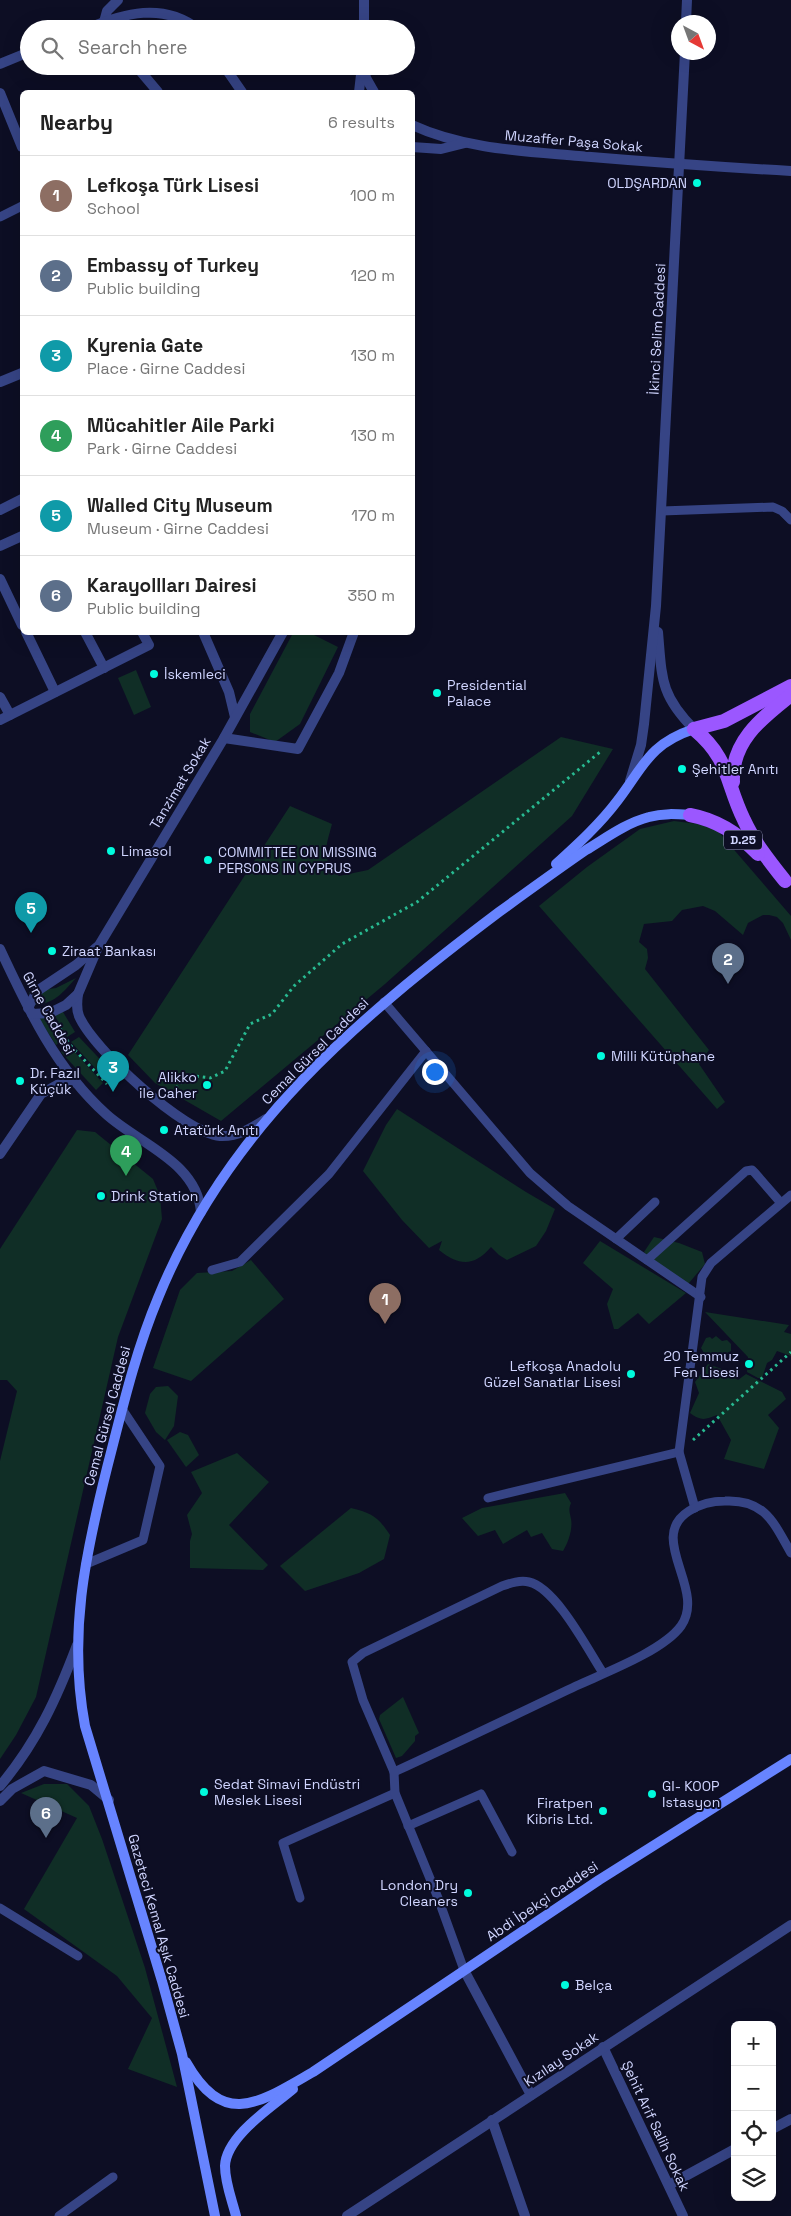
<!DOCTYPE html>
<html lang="en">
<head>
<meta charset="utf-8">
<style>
	body { margin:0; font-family:"Space Grotesk",sans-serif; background:#f2f2f2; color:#222 }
	.controls { position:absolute; right:15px; bottom:15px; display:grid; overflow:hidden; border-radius:8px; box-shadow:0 5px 20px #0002 }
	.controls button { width:45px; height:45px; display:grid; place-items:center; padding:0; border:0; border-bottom:1px solid #e0e0e0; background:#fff; color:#222; font:25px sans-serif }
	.compass { position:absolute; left:671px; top:15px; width:45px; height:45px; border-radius:50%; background:#fff; box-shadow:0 5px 20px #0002; rotate:139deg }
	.you { position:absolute; left:434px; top:1071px; width:18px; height:18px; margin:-12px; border:4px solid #fff; border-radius:50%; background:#1a73e8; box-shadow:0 0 0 8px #1a73e833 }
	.badge { display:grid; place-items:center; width:32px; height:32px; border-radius:50%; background:#b45309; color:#fff; font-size:16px; font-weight:700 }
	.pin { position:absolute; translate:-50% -41px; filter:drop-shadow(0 1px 2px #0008) }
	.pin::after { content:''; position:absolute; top:26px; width:18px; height:15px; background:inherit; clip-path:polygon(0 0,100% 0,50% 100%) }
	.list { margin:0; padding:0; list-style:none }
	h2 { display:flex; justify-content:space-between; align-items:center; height:65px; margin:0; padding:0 20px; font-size:21px }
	h2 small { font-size:16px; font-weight:400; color:#767676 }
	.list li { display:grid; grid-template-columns:32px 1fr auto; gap:15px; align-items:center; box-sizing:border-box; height:80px; padding:0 20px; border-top:1px solid #e0e0e0 }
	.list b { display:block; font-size:19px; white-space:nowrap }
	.list p { margin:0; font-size:16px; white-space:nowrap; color:#767676 }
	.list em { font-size:16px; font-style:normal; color:#767676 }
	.icon { flex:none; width:28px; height:28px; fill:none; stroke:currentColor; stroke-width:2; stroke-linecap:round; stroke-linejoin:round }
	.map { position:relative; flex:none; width:791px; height:2216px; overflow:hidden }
	.search { position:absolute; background:#fff; box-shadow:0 5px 20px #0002; left:20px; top:20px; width:395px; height:55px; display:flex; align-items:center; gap:12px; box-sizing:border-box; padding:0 18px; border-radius:28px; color:#767676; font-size:19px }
	.panel { position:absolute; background:#fff; box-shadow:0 5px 20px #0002; left:20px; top:90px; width:395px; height:545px; border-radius:8px }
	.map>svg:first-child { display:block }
	.green { fill:#102e26 }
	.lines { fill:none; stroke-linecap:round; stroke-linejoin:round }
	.path { stroke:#28ba91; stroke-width:3; stroke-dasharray:2.5 4; stroke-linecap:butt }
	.service { stroke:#364485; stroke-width:9 }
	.pedestrian { stroke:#364485; stroke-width:10 }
	.minor { stroke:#364485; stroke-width:10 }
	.tertiary { stroke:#364485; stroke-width:10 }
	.secondary { stroke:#6784ff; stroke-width:10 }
	.primary { stroke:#9b57ff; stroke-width:14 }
	.poi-dot { fill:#00fbdd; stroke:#0d0e24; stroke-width:2 }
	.labels { text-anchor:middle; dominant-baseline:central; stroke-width:4; stroke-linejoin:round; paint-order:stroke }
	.shield { fill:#0d0e24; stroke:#9699bd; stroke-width:1 }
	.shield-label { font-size:12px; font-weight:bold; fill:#d0d5ff }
	.street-label { font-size:14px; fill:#d0d5ff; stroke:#0d0e24 }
	.poi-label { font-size:14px; fill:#d0d5ff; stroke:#0d0e24; text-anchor:start }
</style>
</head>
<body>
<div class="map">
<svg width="791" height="2216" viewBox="0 0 791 2216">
	<rect width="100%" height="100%" fill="#0d0e24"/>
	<!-- green -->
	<g class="green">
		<path d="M293,633H310L338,647L300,724L275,742L250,732V714Z"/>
		<path d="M136,670L151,707L134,715L118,678Z"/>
		<path d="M561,737L613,749L572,816L385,984L221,1121L155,1083L128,1055L290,806L332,824C326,847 320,858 339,876L368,870Z"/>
		<path d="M674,821L698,824L717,830L791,916V940L783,923L777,917L769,915H763L748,923L743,935L715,911L703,906L682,910L672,921L644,924L639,942L647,949L648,958L645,969L709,1050L699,1064L725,1102L717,1109L539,906L587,867L640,829Z"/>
		<path d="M76,978C62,993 55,1004 33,1005L29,992L56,988Z"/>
		<path d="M52,1011L63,1012L75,1032L67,1037Z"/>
		<path d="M48,1013L64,1039L56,1045L39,1019Z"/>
		<path d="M79,1037L113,1073L106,1080L71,1042Z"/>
		<path d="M68,1045L103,1083L96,1090L61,1052Z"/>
		<path d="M397,1109L526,1192L555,1209L546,1231L536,1246L507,1260L499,1255L491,1247C474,1267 459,1266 439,1250L442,1241L429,1248L402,1220L363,1171L386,1125Z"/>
		<path d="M77,1130L95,1132L153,1179L160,1196L162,1219L118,1337L36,1697L16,1735L0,1759V1461L17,1391L7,1380H0V1249Z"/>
		<path d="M654,1237L679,1243L702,1252L705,1264L689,1283L686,1285L656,1265L644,1252Z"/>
		<path d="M600,1241L686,1293L649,1324L638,1313L618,1329H614L607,1304L613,1289L583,1263Z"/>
		<path d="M251,1260L284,1299L191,1381L153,1368L180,1290L197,1273L232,1271Z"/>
		<path d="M705,1312L789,1325L784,1332L791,1334V1356L777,1351L772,1360L767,1363L762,1378H758L747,1372L748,1357Z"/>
		<path d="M716,1336L722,1341L727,1340L731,1344V1351L725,1354L724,1358L717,1362L713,1357L707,1358L701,1348L706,1338L710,1337L712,1339Z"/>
		<path d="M708,1364L730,1372V1374L738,1380L746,1374L782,1392L786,1399L768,1415L779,1428L764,1469L724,1459L731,1440L717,1415C705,1420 701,1421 690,1413L699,1393L695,1382Z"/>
		<path d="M168,1386L178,1396L174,1426L165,1440L156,1432L145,1413L150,1394L156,1387Z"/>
		<path d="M180,1432L188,1435L199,1455L186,1467L167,1440Z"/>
		<path d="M237,1453L269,1482L229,1525L268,1565L263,1570L190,1568V1541L192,1534L187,1515L202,1493L191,1472Z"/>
		<path d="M565,1493L571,1503C568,1510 570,1513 571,1519C573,1529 568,1543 563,1551L552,1549L542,1533L531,1537L527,1530L503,1544L495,1530L478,1536L462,1518L482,1508Z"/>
		<path d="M351,1508C372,1513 378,1517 390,1535L384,1559L359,1573L305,1591L280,1566Z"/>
		<path d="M403,1697L419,1733L415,1736V1741L402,1756L396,1758L379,1719L380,1715Z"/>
		<path d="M44,1784H67L89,1806L102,1839L145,1968L177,2087L128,2069L152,2018L117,1976L24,1909L77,1818L21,1793Z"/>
	</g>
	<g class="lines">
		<!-- path -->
		<g class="path">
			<path d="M57,1023L70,1045L107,1084"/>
			<path d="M172,1093L188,1075L210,1078L225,1071L250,1024L272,1014L294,986L342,944L417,902L600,752"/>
			<path d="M693,1440L791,1352"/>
		</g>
		<!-- service -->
		<g class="service">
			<path d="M0,217L22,206"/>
			<path d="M662,511L773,507L782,511L791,520"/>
			<path d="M384,1002L530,1173L568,1206L701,1297"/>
			<path d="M616,1239L655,1202"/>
			<path d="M647,1260L746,1171L752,1170L755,1173L781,1203"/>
			<path d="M212,1270L240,1262L329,1174L426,1051"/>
			<path d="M488,1498L679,1452"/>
			<path d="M695,1508L679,1452L702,1277L711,1263L791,1195"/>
			<path d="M86,1564L143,1540L160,1466L122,1409"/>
			<path d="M394,1772C455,1744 515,1715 576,1686C604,1673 663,1651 681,1626C707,1589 646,1538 689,1511C700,1504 713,1501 725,1501C765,1499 774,1523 791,1553"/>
			<path d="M408,1826L481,1794L512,1852"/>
			<path d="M300,1898L283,1843L395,1793"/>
			<path d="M0,1908L78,1956"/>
			<path d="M464,1970L438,1898L395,1793L394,1772L363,1700L352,1662L363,1653L502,1586C511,1583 520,1580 529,1582C556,1588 588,1650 603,1673"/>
			<path d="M59,2216L113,2177"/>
		</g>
		<!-- pedestrian -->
		<g class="pedestrian">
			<path d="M0,510L22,499"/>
			<path d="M0,546L22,536"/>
			<path d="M0,579L22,625"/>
			<path d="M26,632L55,692"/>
			<path d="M85,632L104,668"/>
			<path d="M0,697L10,715"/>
			<path d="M0,720L149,645L142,632"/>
		</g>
		<!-- minor -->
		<g class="minor">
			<path d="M109,29L104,22L107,11L118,0"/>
			<path d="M364,29V0"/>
			<path d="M136,66L158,92"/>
			<path d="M359,92L362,66"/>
			<path d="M0,93L22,147"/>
			<path d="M0,382L22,373"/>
			<path d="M203,632L229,692L235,717"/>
			<path d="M224,738L298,749L339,673L354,632"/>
			<path d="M0,1154L41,1094L57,1085L74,1082"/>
			<path d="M464,1970L531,2095"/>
			<path d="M603,2047L683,2216"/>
			<path d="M492,2120L525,2216"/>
			<path d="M772,2129L791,2119"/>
			<path d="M669,2185L735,2149"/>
			<path d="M347,2216L791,1925"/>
		</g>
		<!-- tertiary -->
		<g class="tertiary">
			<path d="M686,22L687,0"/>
			<path d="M86,29C124,13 163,2 198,29"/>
			<path d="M0,64L29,52"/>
			<path d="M224,66L242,92"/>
			<path d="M364,66L366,78L374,92"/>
			<path d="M412,125C464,149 523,151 579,156C650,162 720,167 791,171"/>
			<path d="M412,147L441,149L465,143"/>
			<path d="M658,632C662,678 660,695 694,729"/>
			<path d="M630,781L641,745L644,724L656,606L685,52"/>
			<path d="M0,949C28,1009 56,1069 106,1114C139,1144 197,1162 201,1212"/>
			<path d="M78,994C77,1002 76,1008 79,1016C93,1049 184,1133 220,1136C238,1137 252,1128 266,1119"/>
			<path d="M28,1008L37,991L76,965L97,947"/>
			<path d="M32,1014L50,1013L66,1005L78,994L98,947L224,738L283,632"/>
			<path d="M0,1786C37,1742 57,1698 77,1645"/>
			<path d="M0,1801L12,1789L44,1771L91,1785L109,1800"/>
		</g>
		<!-- secondary -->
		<g class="secondary">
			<path d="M556,864C578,844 600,824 618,800C644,766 649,744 694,729"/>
			<path d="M186,2062C224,2129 259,2103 313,2072L599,1880L791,1759"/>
			<path d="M215,2216L182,2054L162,1981L85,1726C68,1635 85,1556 107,1468C122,1410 135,1353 158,1298C227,1128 357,1019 499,912C528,891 557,870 586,850C606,838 626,823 649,817C663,813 676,814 690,815"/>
			<path d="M236,2216C232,2200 225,2183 225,2166C226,2136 272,2107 293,2089"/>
		</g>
		<!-- primary -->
		<g class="primary">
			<path d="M694,729C730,759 725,781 744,820C754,842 770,862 785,881"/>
			<path d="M694,729L724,721L791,686"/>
			<path d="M733,782C731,741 762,718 791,695"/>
			<path d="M690,815C717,820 739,834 758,854"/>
		</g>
	</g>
	<!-- markers -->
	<g class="poi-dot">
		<circle cx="697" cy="183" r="5"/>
		<circle cx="154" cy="674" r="5"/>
		<circle cx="437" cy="693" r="5"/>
		<circle cx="682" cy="769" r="5"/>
		<circle cx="111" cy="851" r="5"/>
		<circle cx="208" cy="860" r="5"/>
		<circle cx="52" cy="951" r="5"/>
		<circle cx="601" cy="1056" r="5"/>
		<circle cx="20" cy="1081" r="5"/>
		<circle cx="207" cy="1085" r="5"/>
		<circle cx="164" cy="1130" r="5"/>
		<circle cx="101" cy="1196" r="5"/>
		<circle cx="749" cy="1364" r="5"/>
		<circle cx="631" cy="1374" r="5"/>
		<circle cx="204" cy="1792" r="5"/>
		<circle cx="652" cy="1794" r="5"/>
		<circle cx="603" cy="1811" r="5"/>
		<circle cx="468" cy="1893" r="5"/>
		<circle cx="565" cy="1985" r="5"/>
	</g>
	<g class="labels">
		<!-- shield labels -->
		<rect class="shield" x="724" y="830.5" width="38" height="19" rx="4"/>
		<g class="shield-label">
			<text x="743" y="840">D.25</text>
		</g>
		<!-- street labels -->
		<g class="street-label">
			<text transform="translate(574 141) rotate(5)">Muzaffer Paşa Sokak</text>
			<text transform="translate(657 329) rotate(-87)">İkinci Selim Caddesi</text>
			<text transform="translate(180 783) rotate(-59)">Tanzimat Sokak</text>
			<text transform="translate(49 1013) rotate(61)">Girne Caddesi</text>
			<text transform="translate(315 1051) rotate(-45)">Cemal Gürsel Caddesi</text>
			<text transform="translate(107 1416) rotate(-75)">Cemal Gürsel Caddesi</text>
			<text transform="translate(542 1901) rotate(-34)">Abdi İpekçi Caddesi</text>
			<text transform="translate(159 1926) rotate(74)">Gazeteci Kemal Aşık Caddesi</text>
			<text transform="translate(561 2059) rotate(-34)">Kızılay Sokak</text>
			<text transform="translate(656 2126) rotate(65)">Şehit Arif Salih Sokak</text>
		</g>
		<!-- poi labels -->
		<g class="poi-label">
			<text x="687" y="183" text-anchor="end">OLDŞARDAN</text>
			<text x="164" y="674">İskemleci</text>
			<text x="447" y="685">Presidential<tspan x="447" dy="16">Palace</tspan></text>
			<text x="692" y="769">Şehitler Anıtı</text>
			<text x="121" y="851">Limasol</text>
			<text x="218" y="852">COMMITTEE ON MISSING<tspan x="218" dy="16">PERSONS IN CYPRUS</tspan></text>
			<text x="62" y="951">Ziraat Bankası</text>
			<text x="611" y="1056">Milli Kütüphane</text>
			<text x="30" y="1073">Dr. Fazıl<tspan x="30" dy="16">Küçük</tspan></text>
			<text x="197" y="1077" text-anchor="end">Alikko<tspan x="197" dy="16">ile Caher</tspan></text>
			<text x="174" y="1130">Atatürk Anıtı</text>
			<text x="111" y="1196">Drink Station</text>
			<text x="739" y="1356" text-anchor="end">20 Temmuz<tspan x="739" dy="16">Fen Lisesi</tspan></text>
			<text x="621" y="1366" text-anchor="end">Lefkoşa Anadolu<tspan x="621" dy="16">Güzel Sanatlar Lisesi</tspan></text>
			<text x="214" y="1784">Sedat Simavi Endüstri<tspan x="214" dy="16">Meslek Lisesi</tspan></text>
			<text x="662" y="1786">GI- KOOP<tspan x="662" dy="16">Istasyon</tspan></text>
			<text x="593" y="1803" text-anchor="end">Firatpen<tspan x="593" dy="16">Kibris Ltd.</tspan></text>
			<text x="458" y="1885" text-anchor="end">London Dry<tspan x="458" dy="16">Cleaners</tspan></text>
			<text x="575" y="1985">Belça</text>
		</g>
	</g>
</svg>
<div class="controls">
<button>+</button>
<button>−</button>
<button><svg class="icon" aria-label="locate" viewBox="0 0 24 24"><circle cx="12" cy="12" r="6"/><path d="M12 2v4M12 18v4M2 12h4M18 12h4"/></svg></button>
<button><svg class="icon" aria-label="layers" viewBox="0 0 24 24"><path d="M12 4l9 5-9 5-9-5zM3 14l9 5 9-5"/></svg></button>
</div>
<svg class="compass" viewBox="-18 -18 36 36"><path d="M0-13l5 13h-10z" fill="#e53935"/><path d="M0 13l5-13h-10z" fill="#767676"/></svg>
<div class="you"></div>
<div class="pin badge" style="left:385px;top:1324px;background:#8d6e63">1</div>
<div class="pin badge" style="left:728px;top:984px;background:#5c6f8a">2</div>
<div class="pin badge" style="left:113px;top:1092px;background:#0f9aa8">3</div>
<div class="pin badge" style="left:126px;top:1176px;background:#2e9e5b">4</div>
<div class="pin badge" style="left:31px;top:933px;background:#0f9aa8">5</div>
<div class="pin badge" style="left:46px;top:1838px;background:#5c6f8a">6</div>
<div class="search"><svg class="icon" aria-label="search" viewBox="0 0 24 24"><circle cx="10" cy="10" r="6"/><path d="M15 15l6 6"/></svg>Search here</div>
<section class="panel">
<h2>Nearby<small>6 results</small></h2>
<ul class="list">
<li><span class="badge" style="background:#8d6e63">1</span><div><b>Lefkoşa Türk Lisesi</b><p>School</p></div><em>100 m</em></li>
<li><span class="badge" style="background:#5c6f8a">2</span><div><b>Embassy of Turkey</b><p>Public building</p></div><em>120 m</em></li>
<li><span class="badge" style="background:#0f9aa8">3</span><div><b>Kyrenia Gate</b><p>Place · Girne Caddesi</p></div><em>130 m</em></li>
<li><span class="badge" style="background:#2e9e5b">4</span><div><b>Mücahitler Aile Parki</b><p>Park · Girne Caddesi</p></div><em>130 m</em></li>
<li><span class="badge" style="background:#0f9aa8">5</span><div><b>Walled City Museum</b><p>Museum · Girne Caddesi</p></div><em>170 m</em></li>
<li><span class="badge" style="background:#5c6f8a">6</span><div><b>Karayollları Dairesi</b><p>Public building</p></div><em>350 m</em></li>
</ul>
</section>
</div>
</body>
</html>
